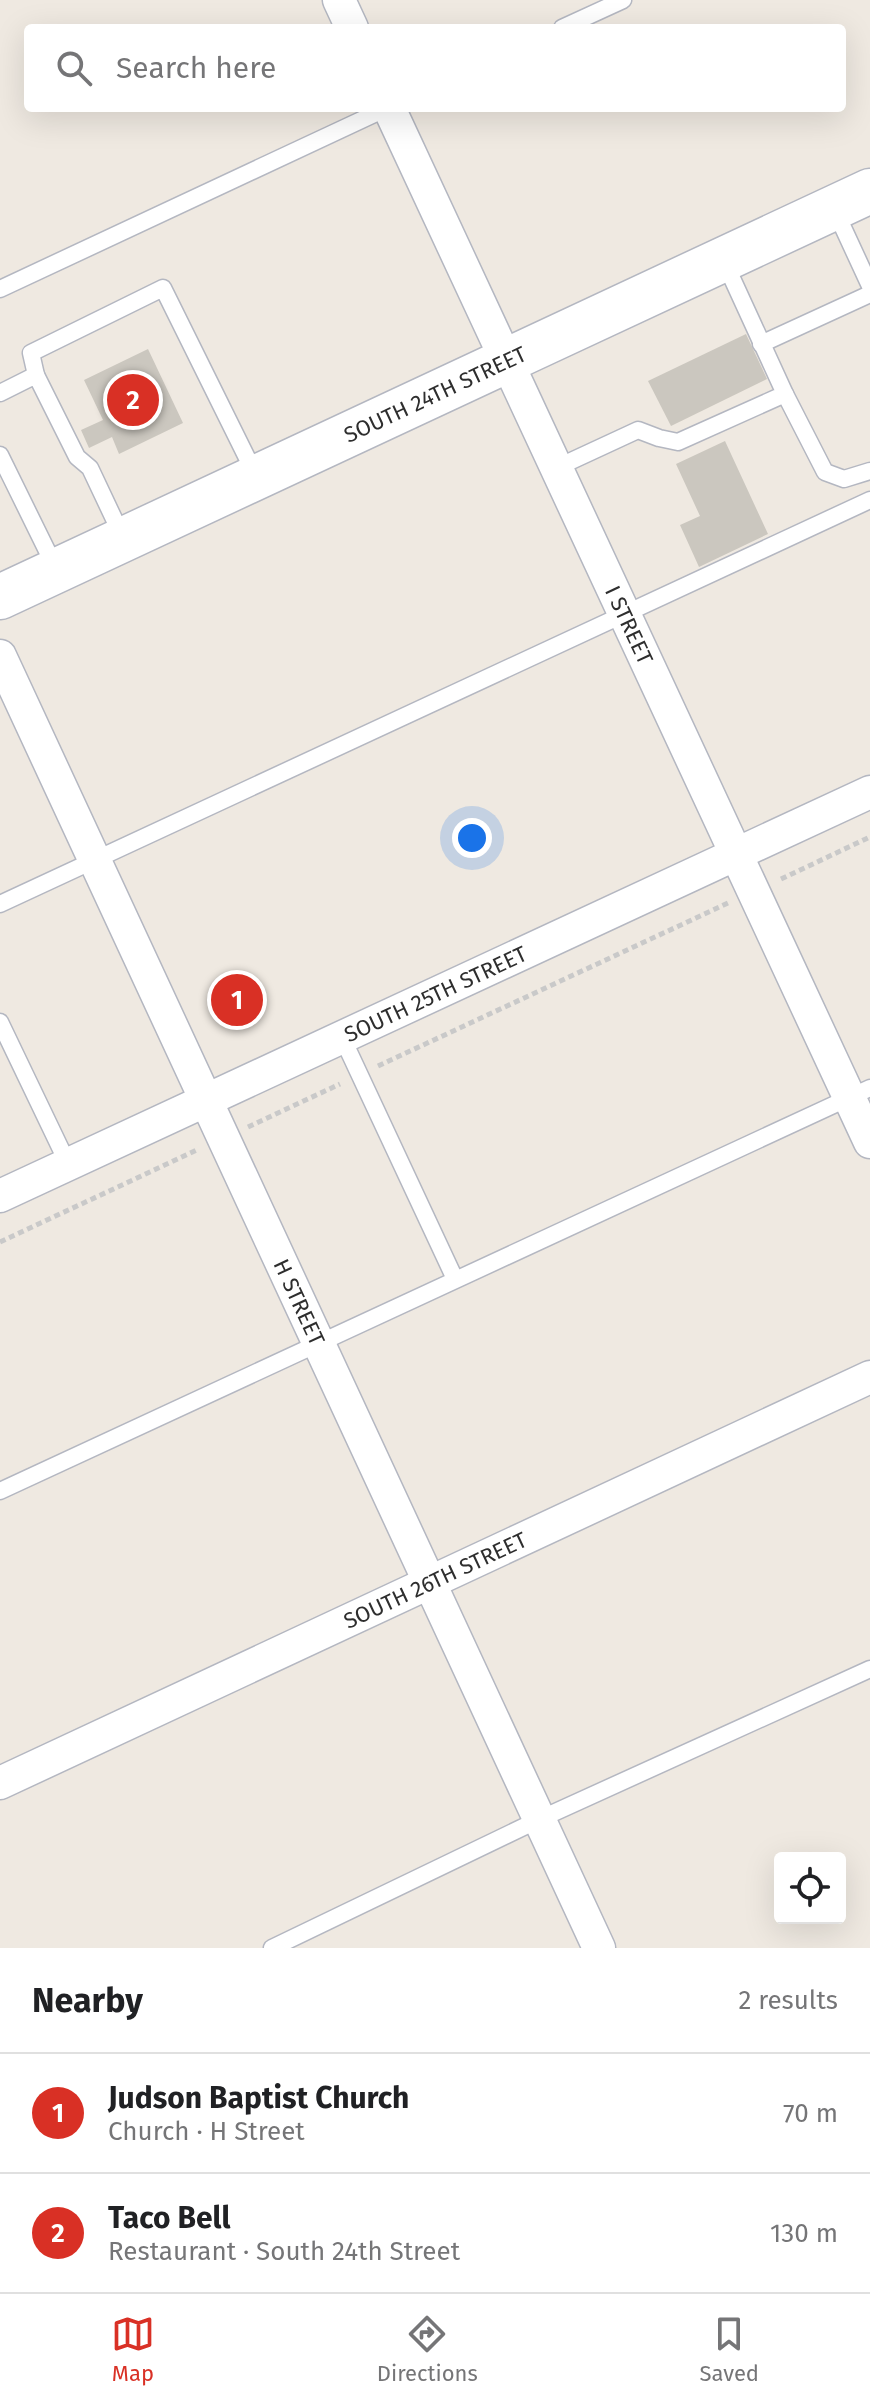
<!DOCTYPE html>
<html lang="en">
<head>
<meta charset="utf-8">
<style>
	body { margin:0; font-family:"Fira Sans",sans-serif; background:#f2f2f2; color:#202124 }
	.controls { position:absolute; right:24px; bottom:24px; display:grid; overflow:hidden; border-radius:8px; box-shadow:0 8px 32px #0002 }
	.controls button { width:72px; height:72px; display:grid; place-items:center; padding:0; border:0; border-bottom:2px solid #e0e0e0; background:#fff; color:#202124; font:40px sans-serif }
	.you { position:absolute; left:472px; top:838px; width:28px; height:28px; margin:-20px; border:6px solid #fff; border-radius:50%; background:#1a73e8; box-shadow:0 0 0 12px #1a73e833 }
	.badge { display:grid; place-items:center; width:52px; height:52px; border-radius:50%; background:#d93025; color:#fff; font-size:26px; font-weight:700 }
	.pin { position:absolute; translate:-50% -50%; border:4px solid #fff; box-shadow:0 2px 8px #0006 }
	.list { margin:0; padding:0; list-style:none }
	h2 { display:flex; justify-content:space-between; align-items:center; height:104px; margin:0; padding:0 32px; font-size:34px }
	h2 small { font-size:26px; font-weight:400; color:#757577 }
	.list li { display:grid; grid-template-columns:52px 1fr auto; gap:24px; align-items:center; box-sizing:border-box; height:120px; padding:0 32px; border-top:2px solid #e0e0e0 }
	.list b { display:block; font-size:30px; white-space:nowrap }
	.list p { margin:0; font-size:26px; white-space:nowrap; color:#757577 }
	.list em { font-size:26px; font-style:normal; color:#757577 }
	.icon { flex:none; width:44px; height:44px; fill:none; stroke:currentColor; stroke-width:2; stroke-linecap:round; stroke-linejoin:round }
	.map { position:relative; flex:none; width:870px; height:1948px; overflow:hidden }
	.search { position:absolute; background:#fff; box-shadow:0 8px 32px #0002; left:24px; right:24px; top:24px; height:88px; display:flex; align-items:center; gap:20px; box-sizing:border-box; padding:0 28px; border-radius:8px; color:#757577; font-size:30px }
	.sheet { height:344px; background:#fff }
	nav { display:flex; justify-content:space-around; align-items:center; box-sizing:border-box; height:112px; border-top:2px solid #e0e0e0; background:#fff; font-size:22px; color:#757577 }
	nav a { display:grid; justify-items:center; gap:4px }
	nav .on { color:#d93025 }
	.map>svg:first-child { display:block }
	.building { fill:#cbc7bf }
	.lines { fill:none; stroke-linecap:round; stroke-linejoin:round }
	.service-casing { stroke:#b4b7c1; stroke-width:19 }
	.minor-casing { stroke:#b4b7c1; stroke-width:35 }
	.secondary-casing { stroke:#b4b7c1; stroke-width:47 }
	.path { stroke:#c9c9c9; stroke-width:5; stroke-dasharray:6 4; stroke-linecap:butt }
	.service { stroke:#fff; stroke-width:16 }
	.minor { stroke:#fff; stroke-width:32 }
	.secondary { stroke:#fff; stroke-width:44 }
	.labels { text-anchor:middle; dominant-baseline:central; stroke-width:8; stroke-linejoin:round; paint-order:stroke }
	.street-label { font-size:22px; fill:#2e2e2e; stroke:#fff }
</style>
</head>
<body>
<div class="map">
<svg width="870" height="1948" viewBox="0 0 870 1948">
	<rect width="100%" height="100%" fill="#efe9e1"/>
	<!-- building -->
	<g class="building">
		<path d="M746,334L767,379L671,426L648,381Z"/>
		<path d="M148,349L183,423L119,454L112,437L89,448L81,430L103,420L84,380Z"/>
		<path d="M725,441L768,534L699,567L680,525L700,516L676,464Z"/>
	</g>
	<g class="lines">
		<!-- service casing -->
		<g class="service-casing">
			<g id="service">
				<path d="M562,28L623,0"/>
				<path d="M834,208L870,286"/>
				<path d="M0,289L387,108"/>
				<path d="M761,344L870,294"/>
				<path d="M36,375L31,353L163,288L256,476"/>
				<path d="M0,393L36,375L77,457L90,468L123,538"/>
				<path d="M785,394L825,472L844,479L870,471"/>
				<path d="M0,455L56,569"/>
				<path d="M556,468L638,430L659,438L678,442L785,394L725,263"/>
				<path d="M0,904L870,500"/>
				<path d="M0,1022L68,1164"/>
				<path d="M342,1037L455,1279"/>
				<path d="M0,1491L870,1088"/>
				<path d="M272,1948L540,1819L870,1669"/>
			</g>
		</g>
		<!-- minor casing -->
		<g class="minor-casing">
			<g id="minor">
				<path d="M339,0L352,28"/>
				<path id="s1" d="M389,108L870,1142"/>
				<path id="s2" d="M0,656L599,1948"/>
				<path id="s3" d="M0,1196L870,792"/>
				<path id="s4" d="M0,1783L870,1377"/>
			</g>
		</g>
		<!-- secondary casing -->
		<g class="secondary-casing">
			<g id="secondary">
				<path id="s5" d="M0,597L870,191"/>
			</g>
		</g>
		<!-- path -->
		<g class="path">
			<path d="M781,879L870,837"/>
			<path d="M378,1066L728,903"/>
			<path d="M248,1127L340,1084"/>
			<path d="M0,1242L199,1149"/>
		</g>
		<!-- service -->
		<use href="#service" class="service"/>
		<!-- minor -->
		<use href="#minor" class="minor"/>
		<!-- secondary -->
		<use href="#secondary" class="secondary"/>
	</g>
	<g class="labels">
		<!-- street labels -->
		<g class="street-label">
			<text stroke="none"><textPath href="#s5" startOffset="480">SOUTH 24TH STREET</textPath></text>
			<text stroke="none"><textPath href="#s1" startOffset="570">I STREET</textPath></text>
			<text stroke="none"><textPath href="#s3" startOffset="480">SOUTH 25TH STREET</textPath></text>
			<text stroke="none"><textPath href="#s2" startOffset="712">H STREET</textPath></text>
			<text stroke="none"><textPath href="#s4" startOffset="480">SOUTH 26TH STREET</textPath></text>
		</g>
	</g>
</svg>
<div class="controls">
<button><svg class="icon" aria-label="locate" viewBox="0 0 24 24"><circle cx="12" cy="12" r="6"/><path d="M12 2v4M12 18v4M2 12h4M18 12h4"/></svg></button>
</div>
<div class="you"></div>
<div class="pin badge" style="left:237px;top:1000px">1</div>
<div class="pin badge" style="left:133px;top:400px">2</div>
<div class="search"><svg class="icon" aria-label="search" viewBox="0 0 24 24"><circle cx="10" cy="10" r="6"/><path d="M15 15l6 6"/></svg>Search here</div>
</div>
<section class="sheet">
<h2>Nearby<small>2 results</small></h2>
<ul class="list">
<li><span class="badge">1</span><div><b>Judson Baptist Church</b><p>Church · H Street</p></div><em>70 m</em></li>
<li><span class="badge">2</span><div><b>Taco Bell</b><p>Restaurant · South 24th Street</p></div><em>130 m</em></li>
</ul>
</section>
<nav>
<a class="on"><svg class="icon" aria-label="map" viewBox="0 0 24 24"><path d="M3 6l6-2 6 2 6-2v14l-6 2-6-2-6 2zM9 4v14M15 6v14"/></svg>Map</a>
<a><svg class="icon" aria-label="directions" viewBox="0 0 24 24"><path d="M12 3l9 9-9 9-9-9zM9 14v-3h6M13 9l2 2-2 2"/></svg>Directions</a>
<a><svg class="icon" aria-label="saved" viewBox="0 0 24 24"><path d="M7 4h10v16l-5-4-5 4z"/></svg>Saved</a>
</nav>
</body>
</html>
